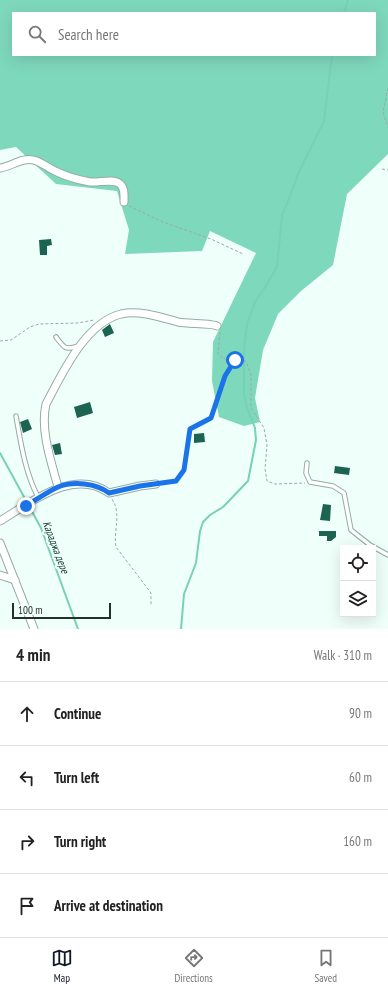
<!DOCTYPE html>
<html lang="en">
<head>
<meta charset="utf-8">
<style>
	body { margin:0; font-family:"PT Sans Narrow",sans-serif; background:#f2f2f2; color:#222 }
	.controls { position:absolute; right:12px; bottom:12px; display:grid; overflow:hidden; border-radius:0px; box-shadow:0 4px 16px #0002 }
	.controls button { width:36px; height:36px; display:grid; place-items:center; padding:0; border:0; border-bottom:1px solid #e0e0e0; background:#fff; color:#222; font:20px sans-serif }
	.scale { position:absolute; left:12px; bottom:10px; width:99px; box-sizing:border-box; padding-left:4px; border:2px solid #252f2b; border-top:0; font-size:11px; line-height:14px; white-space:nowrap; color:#252f2b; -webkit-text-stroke:3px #effff9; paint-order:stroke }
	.stop { position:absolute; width:12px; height:12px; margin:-9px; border:3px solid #1a73e8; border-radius:50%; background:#fff }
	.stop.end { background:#1a73e8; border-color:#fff; box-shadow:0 1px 4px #0008 }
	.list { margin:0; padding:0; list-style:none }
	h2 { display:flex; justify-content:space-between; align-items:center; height:52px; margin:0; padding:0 16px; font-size:17px }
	h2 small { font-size:13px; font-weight:400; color:#767676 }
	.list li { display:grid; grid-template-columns:26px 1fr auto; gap:12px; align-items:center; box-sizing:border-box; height:64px; padding:0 16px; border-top:1px solid #e0e0e0 }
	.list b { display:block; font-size:15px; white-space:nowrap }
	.list em { font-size:13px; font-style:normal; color:#767676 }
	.icon { flex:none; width:22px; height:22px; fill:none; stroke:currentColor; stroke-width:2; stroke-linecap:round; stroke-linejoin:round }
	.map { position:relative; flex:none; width:388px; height:629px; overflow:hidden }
	.search { position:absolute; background:#fff; box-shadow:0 4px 16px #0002; left:12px; right:12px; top:12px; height:44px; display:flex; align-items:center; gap:10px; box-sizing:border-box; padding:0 14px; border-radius:0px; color:#767676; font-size:15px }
	.sheet { height:308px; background:#fff }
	nav { display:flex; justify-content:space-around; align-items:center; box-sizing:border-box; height:56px; border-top:1px solid #e0e0e0; background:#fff; font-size:11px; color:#767676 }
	nav a { display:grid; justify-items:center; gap:2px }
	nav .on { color:#111827 }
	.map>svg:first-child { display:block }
	.forest { fill:#7ed8bb; fill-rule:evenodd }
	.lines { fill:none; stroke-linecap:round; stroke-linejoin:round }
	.stream { stroke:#77d1b4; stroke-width:2 }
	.building { fill:#1c6451 }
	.service-casing { stroke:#93ada3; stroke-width:5.5 }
	.minor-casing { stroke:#93ada3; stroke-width:9 }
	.path { stroke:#9daaa5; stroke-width:1; stroke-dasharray:3 2; stroke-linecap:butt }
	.service { stroke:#fff; stroke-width:3.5 }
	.minor { stroke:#fff; stroke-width:7 }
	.route { stroke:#1a73e8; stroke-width:5 }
	.labels { text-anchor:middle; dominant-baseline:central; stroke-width:4; stroke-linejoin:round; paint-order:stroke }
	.water-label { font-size:11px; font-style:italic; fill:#0d372b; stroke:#effff9 }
</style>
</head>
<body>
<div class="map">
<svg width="388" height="629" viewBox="0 0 388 629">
	<rect width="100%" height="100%" fill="#effff9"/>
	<!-- forest -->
	<path class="forest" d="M0,0H388V154L347,194L333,265L301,291L278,314L263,350L255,398L260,422L244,426L219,417L212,381L213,342L256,253L210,231L202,251L125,254L129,230L117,191L56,184L16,147L0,150ZM13,13H375V55H13Z"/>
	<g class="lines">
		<!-- stream -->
		<g class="stream">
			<path d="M344,13L348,0"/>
			<path d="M0,453L41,528L78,629"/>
			<path d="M181,629L184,594L196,563L200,531L203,522L210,515L223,507L248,481L256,440L255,428L247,408L244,394V349L247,324L255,302L264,289L277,267L282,216L299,172L324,121L332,55"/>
		</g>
	</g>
	<!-- building -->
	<g class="building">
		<path d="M51,239L52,245L47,246V255H40L39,240Z"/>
		<path d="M110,324L114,333L105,337L102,330Z"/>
		<path d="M90,402L93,413L77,418L74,407Z"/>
		<path d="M28,419L32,429L23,433L20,422Z"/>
		<path d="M204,433L205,442L194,443V434Z"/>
		<path d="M60,443L62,454L55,455L52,445Z"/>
		<path d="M335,466L350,468L349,475L334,473Z"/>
		<path d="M323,504L331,505L330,521L320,520Z"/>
		<path d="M319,531H336V537L331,541H327V536H319Z"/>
	</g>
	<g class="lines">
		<!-- service casing -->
		<g class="service-casing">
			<g id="service">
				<path d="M56,337C65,349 65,350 79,346"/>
				<path d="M16,416C21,444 25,472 38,497"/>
				<path d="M307,463L306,473L310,482L333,486L344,493L351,530L370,545L388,555"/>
			</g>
		</g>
		<!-- minor casing -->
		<g class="minor-casing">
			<g id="minor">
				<path d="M0,168C10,167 23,157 33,160C40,161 48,168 55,171C65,176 79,180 90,182C99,183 114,178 120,184C125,188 124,196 124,202"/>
				<path d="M58,487C51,461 40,430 46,404C62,374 85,323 121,314C140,310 160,317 178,322C187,324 212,323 217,326"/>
				<path d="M0,521C30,503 74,467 109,493L140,486L156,484"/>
				<path d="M0,543L34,629"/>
				<path d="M0,575L15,580"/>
			</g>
		</g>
		<!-- path -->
		<g class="path">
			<path d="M388,88L383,112L388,128"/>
			<path d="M382,169L388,170"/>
			<path d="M129,206L163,222L211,239L243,254"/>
			<path d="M220,332L218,354L227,361L235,360"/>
			<path d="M0,341L11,340L30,327L39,324L78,323L94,320"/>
			<path d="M162,483L176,481L184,470L190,429L211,418L225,376L235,360L246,361L251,375V408L264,428L267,445L265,469L267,481L275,484L305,483"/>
			<path d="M112,499C122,514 113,531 116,547L151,593V605"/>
		</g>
		<!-- service -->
		<use href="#service" class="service"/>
		<!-- minor -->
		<use href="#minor" class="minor"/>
	</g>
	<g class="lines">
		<!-- route -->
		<path class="route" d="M26,506C36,500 47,492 58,487C73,481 96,483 109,493L140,486L176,481L184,470L190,429L211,418L225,376L235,360"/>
	</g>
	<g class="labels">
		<!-- water labels -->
		<g class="water-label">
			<text transform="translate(56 547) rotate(69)">Караджа дере</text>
		</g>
	</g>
</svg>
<div class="controls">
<button><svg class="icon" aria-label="locate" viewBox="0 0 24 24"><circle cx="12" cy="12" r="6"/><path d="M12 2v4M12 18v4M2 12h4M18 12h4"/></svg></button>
<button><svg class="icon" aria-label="layers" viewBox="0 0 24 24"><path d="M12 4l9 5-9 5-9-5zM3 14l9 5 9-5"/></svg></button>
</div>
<div class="scale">100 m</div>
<div class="stop" style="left:235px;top:360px"></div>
<div class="stop end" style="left:26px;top:506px"></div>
<div class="search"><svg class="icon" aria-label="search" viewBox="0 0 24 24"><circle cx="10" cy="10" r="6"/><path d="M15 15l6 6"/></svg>Search here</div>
</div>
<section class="sheet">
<h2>4 min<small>Walk · 310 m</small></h2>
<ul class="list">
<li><svg class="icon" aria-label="ahead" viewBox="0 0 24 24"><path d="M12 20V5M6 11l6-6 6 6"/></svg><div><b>Continue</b></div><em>90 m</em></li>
<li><svg class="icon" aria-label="left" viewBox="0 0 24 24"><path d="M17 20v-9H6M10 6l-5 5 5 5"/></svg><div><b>Turn left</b></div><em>60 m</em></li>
<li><svg class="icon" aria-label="right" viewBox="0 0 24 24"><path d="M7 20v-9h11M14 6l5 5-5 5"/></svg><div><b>Turn right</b></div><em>160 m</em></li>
<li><svg class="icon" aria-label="arrive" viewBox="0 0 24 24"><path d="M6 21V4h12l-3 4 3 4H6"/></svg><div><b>Arrive at destination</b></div></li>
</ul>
</section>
<nav>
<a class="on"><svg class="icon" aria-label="map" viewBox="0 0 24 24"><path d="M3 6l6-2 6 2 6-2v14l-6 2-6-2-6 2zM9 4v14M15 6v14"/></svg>Map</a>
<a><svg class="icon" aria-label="directions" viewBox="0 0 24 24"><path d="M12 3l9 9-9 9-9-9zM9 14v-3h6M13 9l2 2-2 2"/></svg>Directions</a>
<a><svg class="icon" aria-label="saved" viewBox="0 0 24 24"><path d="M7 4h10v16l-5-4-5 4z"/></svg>Saved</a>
</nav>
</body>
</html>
